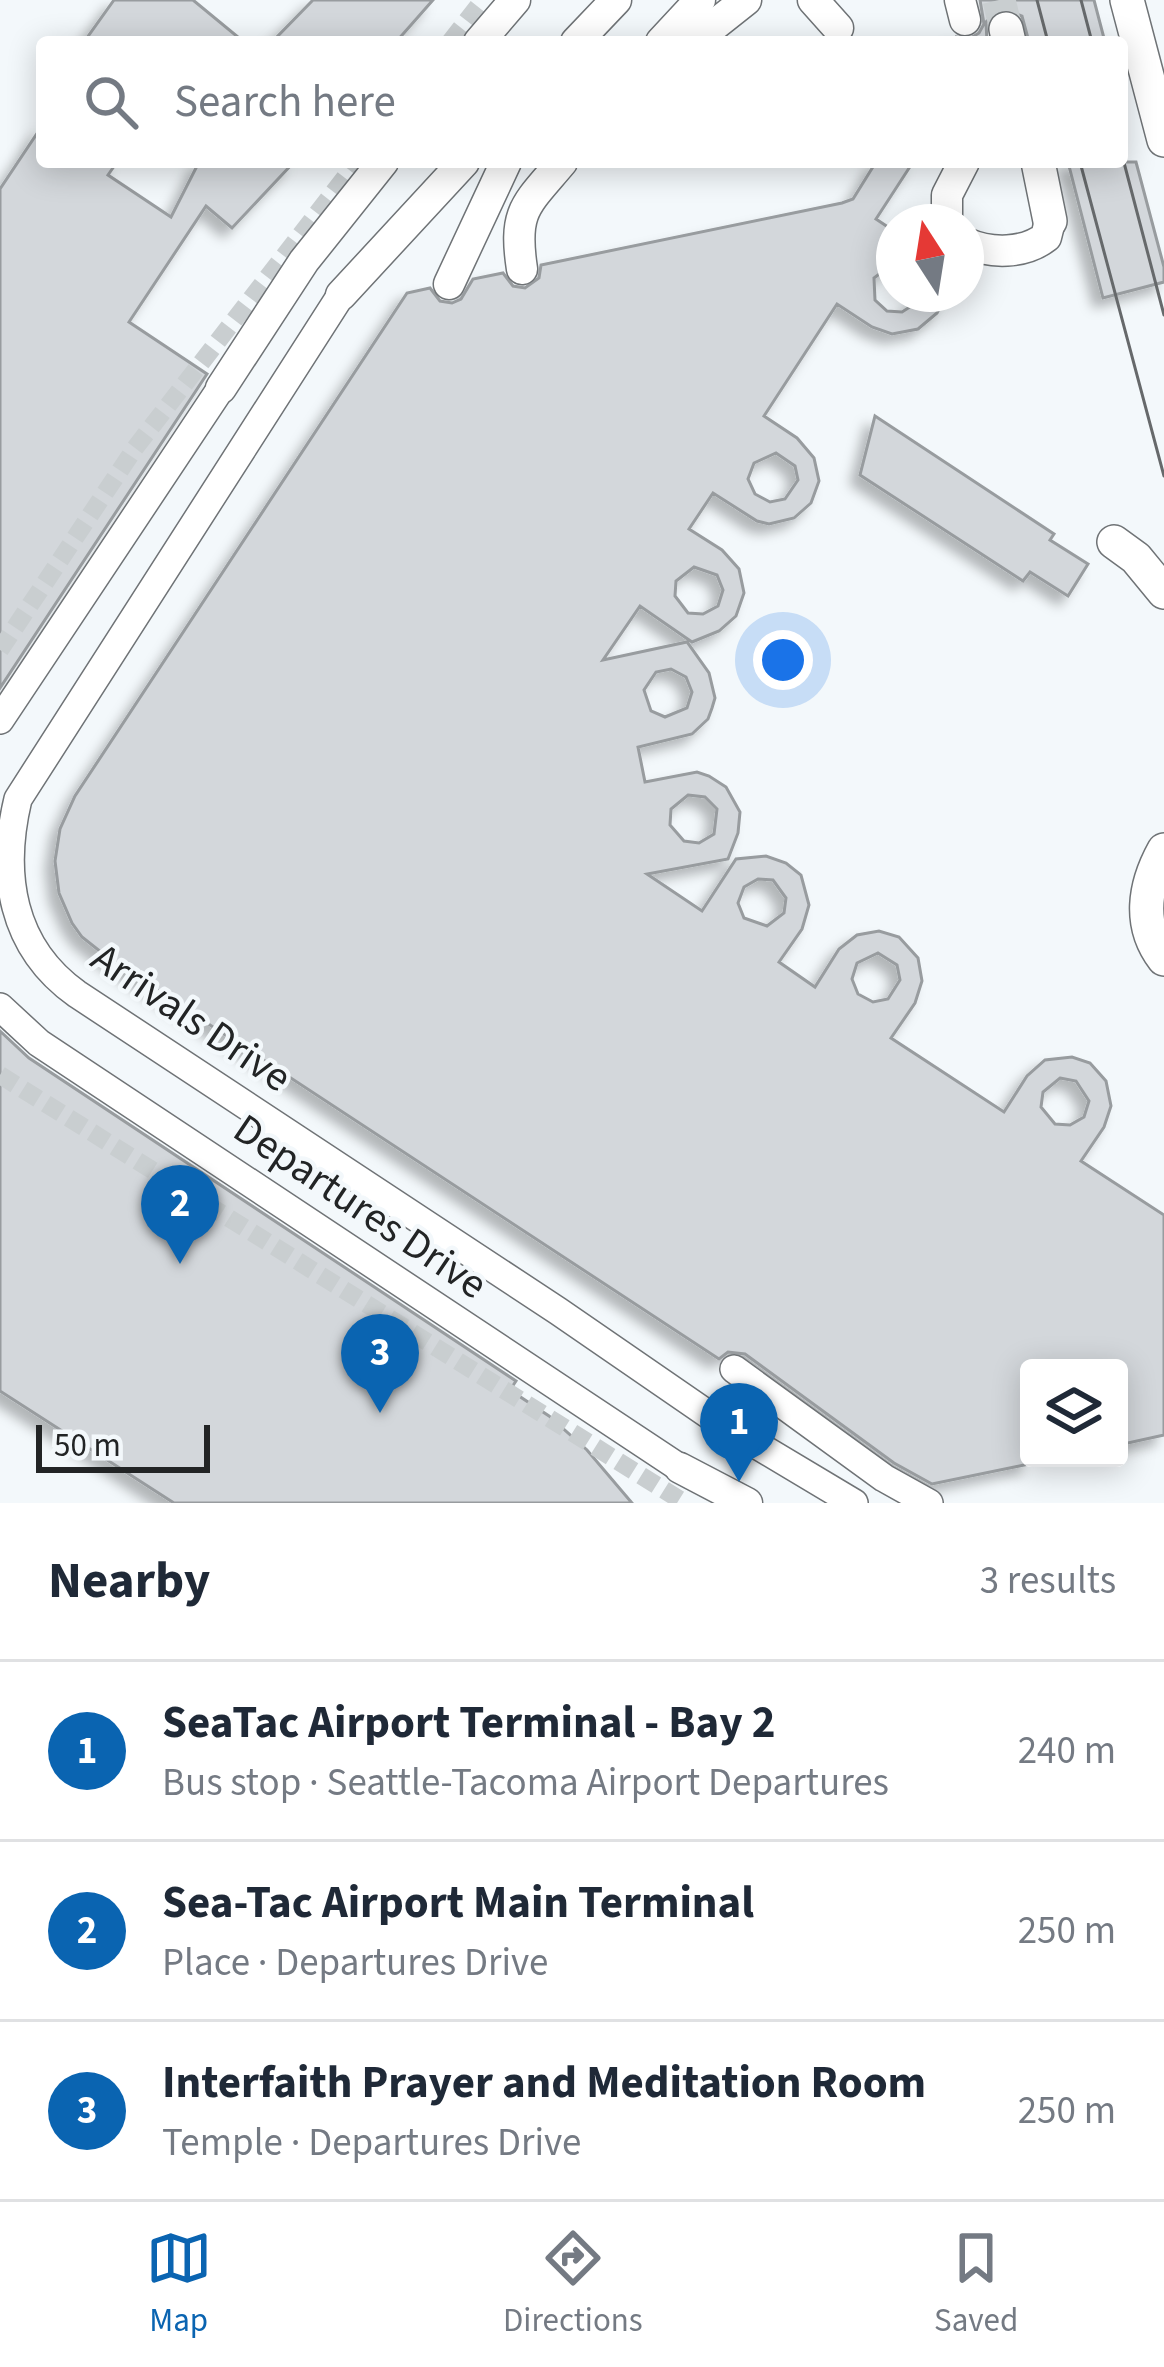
<!DOCTYPE html>
<html lang="en">
<head>
<meta charset="utf-8">
<style>
	body { margin:0; font-family:"Source Sans 3",sans-serif; background:#f6f6f7; color:#1f2937 }
	.controls { position:absolute; right:36px; bottom:36px; display:grid; overflow:hidden; border-radius:12px; box-shadow:0 6px 30px #0003 }
	.controls button { width:108px; height:108px; display:grid; place-items:center; padding:0; border:0; border-bottom:3px solid #e0e1e3; background:#fff; color:#1f2937; font:60px sans-serif }
	.compass { position:absolute; left:876px; top:204px; width:108px; height:108px; border-radius:50%; background:#fff; box-shadow:0 6px 30px #0003; rotate:348deg }
	.scale { position:absolute; left:36px; bottom:30px; width:174px; box-sizing:border-box; padding-left:12px; border:6px solid #222425; border-top:0; font-size:33px; line-height:42px; white-space:nowrap; color:#222425; -webkit-text-stroke:9px #f3f8fb; paint-order:stroke }
	.you { position:absolute; left:783px; top:660px; width:42px; height:42px; margin:-30px; border:9px solid #fff; border-radius:50%; background:#1a73e8; box-shadow:0 0 0 18px #1a73e833 }
	.badge { display:grid; place-items:center; width:78px; height:78px; border-radius:50%; background:#0a64b1; color:#fff; font-size:39px; font-weight:700 }
	.pin { position:absolute; translate:-50% -99px; filter:drop-shadow(0 3px 6px #0008) }
	.pin::after { content:''; position:absolute; top:63px; width:42px; height:36px; background:inherit; clip-path:polygon(0 0,100% 0,50% 100%) }
	.list { margin:0; padding:0; list-style:none }
	h2 { display:flex; justify-content:space-between; align-items:center; height:156px; margin:0; padding:0 48px; font-size:51px }
	h2 small { font-size:39px; font-weight:400; color:#747a83 }
	.list li { display:grid; grid-template-columns:78px 1fr auto; gap:36px; align-items:center; box-sizing:border-box; height:180px; padding:0 48px; border-top:3px solid #e0e1e3 }
	.list b { display:block; font-size:45px; white-space:nowrap }
	.list p { margin:0; font-size:39px; white-space:nowrap; color:#747a83 }
	.list em { font-size:39px; font-style:normal; color:#747a83 }
	.icon { flex:none; width:66px; height:66px; fill:none; stroke:currentColor; stroke-width:2; stroke-linecap:round; stroke-linejoin:round }
	.map { position:relative; flex:none; width:1164px; height:1503px; overflow:hidden }
	.search { position:absolute; background:#fff; box-shadow:0 6px 30px #0003; left:36px; right:36px; top:36px; height:132px; display:flex; align-items:center; gap:30px; box-sizing:border-box; padding:0 42px; border-radius:12px; color:#747a83; font-size:45px }
	.sheet { height:696px; background:#fff }
	nav { display:flex; justify-content:space-around; align-items:center; box-sizing:border-box; height:168px; border-top:3px solid #e0e1e3; background:#fff; font-size:33px; color:#747a83 }
	nav a { display:grid; justify-items:center; gap:6px }
	nav .on { color:#0a64b1 }
	.map>svg:first-child { display:block }
	.building { fill:#d3d7db; stroke:#989c9f; stroke-width:3; fill-rule:evenodd; filter:url(#shadow) }
	.lines { fill:none; stroke-linecap:round; stroke-linejoin:round }
	.minor-tunnel { stroke:#c9ced0; stroke-width:18; stroke-dasharray:18 9; stroke-linecap:butt }
	.motorway-tunnel { stroke:#c9ced0; stroke-width:33; stroke-dasharray:33 16; stroke-linecap:butt }
	.secondary-casing { stroke:#6f7376; stroke-width:30 }
	.trunk-casing { stroke:#6f7376; stroke-width:33 }
	.motorway-casing { stroke:#6f7376; stroke-width:36 }
	.secondary { stroke:#fff; stroke-width:27 }
	.trunk { stroke:#fff; stroke-width:30 }
	.motorway { stroke:#fff; stroke-width:33 }
	.tram { stroke:#66696b; stroke-width:3 }
	.labels { text-anchor:middle; dominant-baseline:central; stroke-width:9; stroke-linejoin:round; paint-order:stroke }
	.street-label { font-size:42px; fill:#222425; stroke:#f3f8fb }
</style>
</head>
<body>
<div class="map">
<svg width="1164" height="1503" viewBox="0 0 1164 1503">
	<defs>
		<filter id="shadow"><feDropShadow dx="-9" dy="9" stdDeviation="6" flood-color="#0004"/></filter>
	</defs>
	<rect width="100%" height="100%" fill="#f3f8fb"/>
	<!-- building -->
	<g class="building">
		<path d="M114,0H193L244,42H84Z"/>
		<path d="M313,0H433L396,42H272Z"/>
		<path d="M980,0H1094L1105,42H1029L1022,16L1002,8L986,22L987,42H953L956,37L969,39L979,33L984,24Z"/>
		<path d="M42,126V162H117L108,175L171,217L199,162H294L232,228L206,206L129,322L207,374L0,688V189Z"/>
		<path d="M876,162H913L876,219L894,231V263L874,278L875,300L887,311L902,312L916,303L921,294H946L937,313L918,329L892,334L872,327L837,304L764,416L797,438L814,458L819,481L811,503L794,518L769,524L757,521L713,493L689,529L722,550L739,569L744,593L736,616L719,631L692,642L640,606L603,660L687,642L709,673L715,698L712,708L708,719L692,734L638,747L645,782L697,772L709,776L726,787L740,812L738,833L728,859L647,874L702,911L736,859L766,856L786,863L801,875L809,905L802,929L779,962L815,987L839,949L857,935L879,931L899,937L918,958L922,981L915,1003L891,1038L1004,1112L1027,1076L1045,1060L1072,1057L1090,1063L1106,1081L1111,1106L1104,1127L1081,1161L1164,1215V1435L1119,1445V1368H1029V1464L932,1484L894,1463L745,1354L728,1352L719,1359L111,960L82,937L72,923L59,893L55,861L60,829L75,796L407,293L430,288L440,301L452,303L461,299L473,279L503,273L513,286L525,288L539,278L541,265L842,203L853,199ZM776,453L795,466L798,480L785,499L770,502L755,494L748,479L754,463ZM694,567L717,575L723,590L718,606L703,614L688,613L675,596L676,581ZM671,669L686,677L692,692L687,708L665,717L651,711L644,690L656,672ZM688,795L705,797L717,809L714,834L699,843L684,841L670,825L671,809ZM758,879L773,880L786,898L784,913L767,926L744,918L738,903L744,887ZM878,953L897,965L900,980L888,999L873,1002L858,994L852,979L857,963ZM1060,1078L1076,1081L1089,1101L1084,1117L1070,1125L1055,1124L1041,1107L1043,1092Z"/>
		<path d="M1068,162H1136L1164,267V282L1103,298Z"/>
		<path d="M875,416L1054,534L1050,540L1088,564L1068,596L1030,572L1023,581L860,475Z"/>
		<path d="M0,1031L29,1058L516,1381L510,1390L549,1416L587,1450L632,1503H174L0,1391Z"/>
	</g>
	<g class="lines">
		<!-- minor-tunnel -->
		<g class="minor-tunnel">
			<path d="M450,42L483,0"/>
			<path d="M0,650L135,448L357,162"/>
			<path d="M0,1075L685,1503"/>
		</g>
		<!-- motorway-tunnel -->
		<path class="motorway-tunnel" d="M999,0L1006,29"/>
		<!-- secondary casing -->
		<g class="secondary-casing">
			<g id="secondary">
				<path d="M341,295L18,799C0,874 11,947 77,994L558,1311L725,1426L854,1503"/>
				<path d="M0,720L221,388"/>
				<path d="M0,1007L39,1043L680,1468"/>
				<path d="M734,1369L884,1478L929,1503"/>
			</g>
		</g>
		<!-- trunk casing -->
		<g class="trunk-casing">
			<g id="trunk">
				<path d="M813,0L838,28"/>
				<path d="M960,0L965,20"/>
				<path d="M479,42L515,0"/>
				<path d="M576,42L616,0"/>
				<path d="M661,42L700,0"/>
				<path d="M693,42L746,0"/>
				<path d="M947,222V195L964,162"/>
				<path d="M966,243C991,254 1024,254 1046,237L1050,221"/>
				<path d="M522,269C513,210 526,205 562,162"/>
				<path d="M449,284L506,162"/>
				<path d="M341,295L464,162"/>
				<path d="M221,388L304,261L383,162"/>
				<path d="M680,1468L747,1503"/>
			</g>
		</g>
		<!-- motorway casing -->
		<g class="motorway-casing">
			<g id="motorway">
				<path d="M1127,0L1164,140"/>
				<path d="M1006,29L1009,42"/>
				<path d="M1038,162L1050,221"/>
				<path d="M1114,542L1136,558L1164,592"/>
				<path d="M1164,850C1144,886 1138,925 1164,959"/>
			</g>
		</g>
		<!-- secondary -->
		<use href="#secondary" class="secondary"/>
		<!-- trunk -->
		<use href="#trunk" class="trunk"/>
		<!-- motorway -->
		<use href="#motorway" class="motorway"/>
		<!-- tram -->
		<g class="tram">
			<path d="M1037,0L1048,42"/>
			<path d="M1081,0L1092,42"/>
			<path d="M1122,155L1164,315"/>
			<path d="M1080,162L1164,476"/>
		</g>
	</g>
	<g class="labels">
		<!-- street labels -->
		<g class="street-label">
			<text transform="translate(191 1018) rotate(34)">Arrivals Drive</text>
			<text transform="translate(360 1207) rotate(34)">Departures Drive</text>
		</g>
	</g>
</svg>
<div class="controls">
<button><svg class="icon" aria-label="layers" viewBox="0 0 24 24"><path d="M12 4l9 5-9 5-9-5zM3 14l9 5 9-5"/></svg></button>
</div>
<svg class="compass" viewBox="-18 -18 36 36"><path d="M0-13l5 13h-10z" fill="#e53935"/><path d="M0 13l5-13h-10z" fill="#747a83"/></svg>
<div class="scale">50 m</div>
<div class="you"></div>
<div class="pin badge" style="left:739px;top:1482px">1</div>
<div class="pin badge" style="left:180px;top:1264px">2</div>
<div class="pin badge" style="left:380px;top:1413px">3</div>
<div class="search"><svg class="icon" aria-label="search" viewBox="0 0 24 24"><circle cx="10" cy="10" r="6"/><path d="M15 15l6 6"/></svg>Search here</div>
</div>
<section class="sheet">
<h2>Nearby<small>3 results</small></h2>
<ul class="list">
<li><span class="badge">1</span><div><b>SeaTac Airport Terminal - Bay 2</b><p>Bus stop · Seattle-Tacoma Airport Departures</p></div><em>240 m</em></li>
<li><span class="badge">2</span><div><b>Sea-Tac Airport Main Terminal</b><p>Place · Departures Drive</p></div><em>250 m</em></li>
<li><span class="badge">3</span><div><b>Interfaith Prayer and Meditation Room</b><p>Temple · Departures Drive</p></div><em>250 m</em></li>
</ul>
</section>
<nav>
<a class="on"><svg class="icon" aria-label="map" viewBox="0 0 24 24"><path d="M3 6l6-2 6 2 6-2v14l-6 2-6-2-6 2zM9 4v14M15 6v14"/></svg>Map</a>
<a><svg class="icon" aria-label="directions" viewBox="0 0 24 24"><path d="M12 3l9 9-9 9-9-9zM9 14v-3h6M13 9l2 2-2 2"/></svg>Directions</a>
<a><svg class="icon" aria-label="saved" viewBox="0 0 24 24"><path d="M7 4h10v16l-5-4-5 4z"/></svg>Saved</a>
</nav>
</body>
</html>
